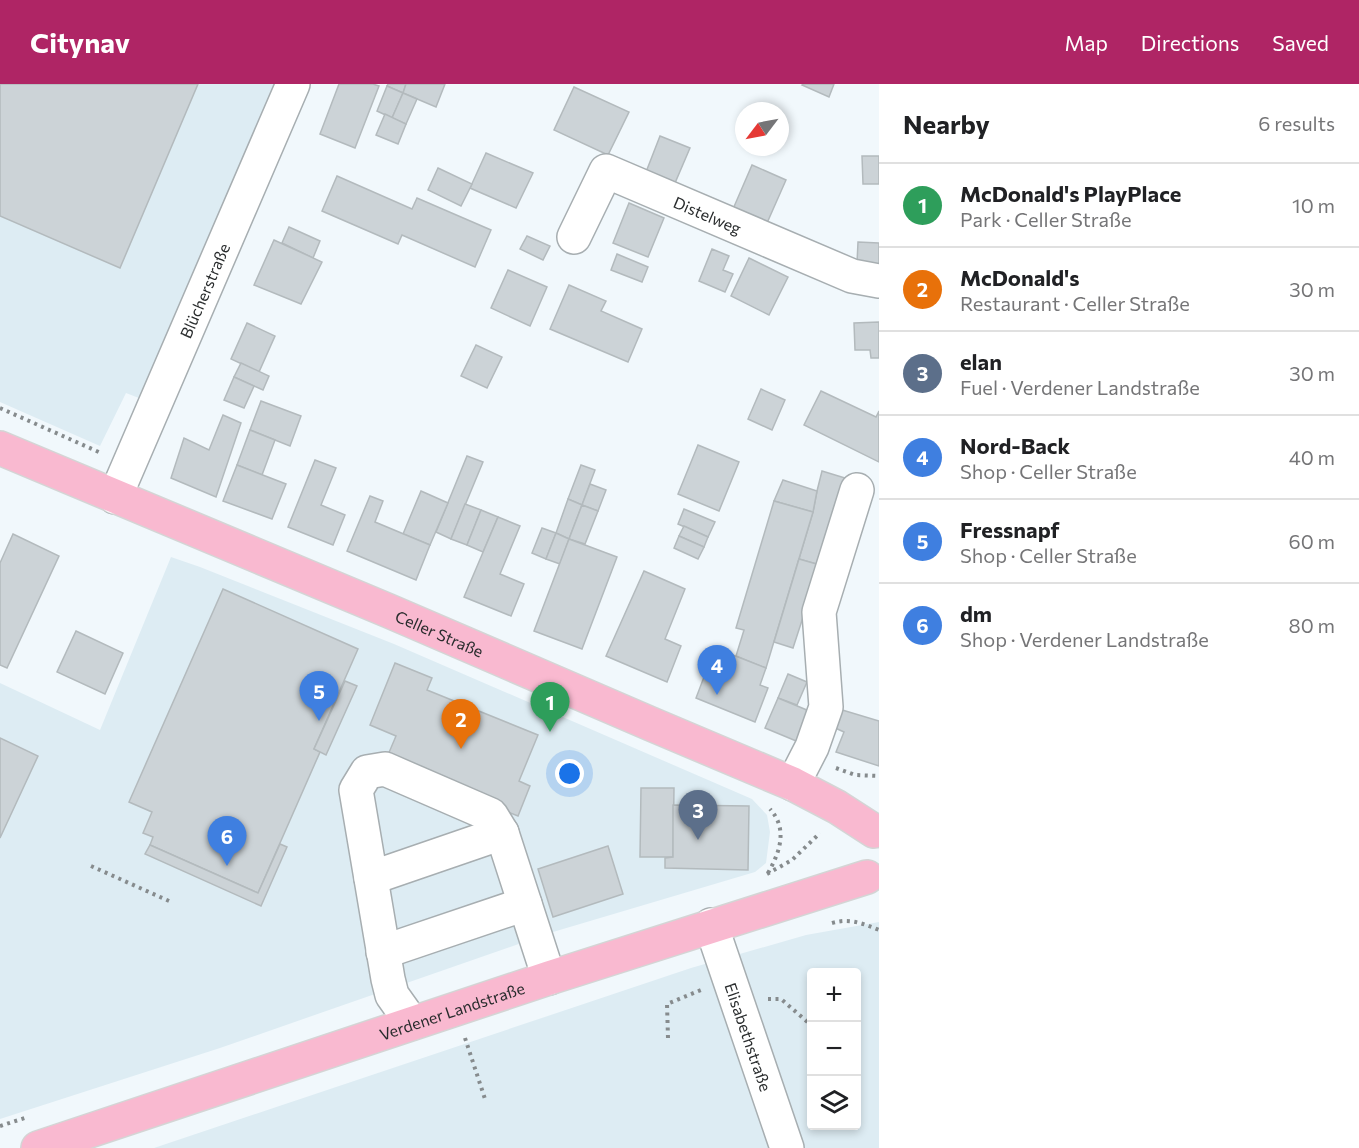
<!DOCTYPE html>
<html lang="en">
<head>
<meta charset="utf-8">
<style>
	body { margin:0; font-family:Commissioner,sans-serif; background:#f2f2f2; color:#202124 }
	.controls { position:absolute; right:18px; bottom:18px; display:grid; overflow:hidden; border-radius:6px; box-shadow:0 3px 9px #0003 }
	.controls button { width:54px; height:54px; display:grid; place-items:center; padding:0; border:0; border-bottom:2px solid #e0e0e0; background:#fff; color:#202124; font:30px sans-serif }
	.compass { position:absolute; left:735px; top:18px; width:54px; height:54px; border-radius:50%; background:#fff; box-shadow:0 3px 9px #0003; rotate:238deg }
	.you { position:absolute; left:570px; top:690px; width:21px; height:21px; margin:-15px; border:4px solid #fff; border-radius:50%; background:#1a73e8; box-shadow:0 0 0 9px #1a73e833 }
	.badge { display:grid; place-items:center; width:39px; height:39px; border-radius:50%; background:#af2565; color:#fff; font-size:20px; font-weight:700 }
	.pin { position:absolute; translate:-50% -50px; filter:drop-shadow(0 2px 3px #0008) }
	.pin::after { content:''; position:absolute; top:32px; width:21px; height:18px; background:inherit; clip-path:polygon(0 0,100% 0,50% 100%) }
	.list { margin:0; padding:0; list-style:none }
	h2 { display:flex; justify-content:space-between; align-items:center; height:78px; margin:0; padding:0 24px; font-size:26px }
	h2 small { font-size:20px; font-weight:400; color:#757577 }
	.list li { display:grid; grid-template-columns:39px 1fr auto; gap:18px; align-items:center; box-sizing:border-box; height:84px; padding:0 24px; border-top:2px solid #e0e0e0 }
	.list b { display:block; font-size:22px; white-space:nowrap }
	.list p { margin:0; font-size:20px; white-space:nowrap; color:#757577 }
	.list em { font-size:20px; font-style:normal; color:#757577 }
	.icon { flex:none; width:33px; height:33px; fill:none; stroke:currentColor; stroke-width:2; stroke-linecap:round; stroke-linejoin:round }
	.map { position:relative; flex:none; width:879px; height:1064px; overflow:hidden }
	header { display:flex; align-items:center; gap:36px; box-sizing:border-box; height:84px; padding:0 30px; background:#af2565; color:#fff }
	header strong { font-size:28px }
	nav { display:flex; gap:33px; margin-inline-start:auto; font-size:21px }
	main { display:flex }
	aside { flex:1; background:#fff }
	.map>svg:first-child { display:block }
	.built { fill:#ddecf3; fill-rule:evenodd }
	.building { fill:#ccd3d7; stroke:#b3babd; stroke-width:1.5 }
	.lines { fill:none; stroke-linecap:round; stroke-linejoin:round }
	.minor-casing { stroke:#a7aeb1; stroke-width:36 }
	.major-casing { stroke:#d4d5d5; stroke-width:36 }
	.path { stroke:#868b8d; stroke-width:4; stroke-dasharray:3 4.5; stroke-linecap:butt }
	.minor { stroke:#fff; stroke-width:33 }
	.major { stroke:#f9b9d0; stroke-width:33 }
	.labels { text-anchor:middle; dominant-baseline:central; stroke-width:4.5; stroke-linejoin:round; paint-order:stroke }
	.street-label { font-size:16px; fill:#292c2d; stroke:#fff }
</style>
</head>
<body>
<header>
<strong>Citynav</strong>
<nav><a>Map</a><a>Directions</a><a>Saved</a></nav>
</header>
<main>
<div class="map">
<svg width="879" height="1064" viewBox="0 0 879 1064">
	<rect width="100%" height="100%" fill="#f1f8fc"/>
	<!-- built -->
	<g class="built">
		<path d="M0,0H276L144,316L126,309L100,362L0,318Z"/>
		<path d="M171,473L200,483L394,560L752,715L767,731L770,748L766,779L755,788L553,848L220,964L0,1035V599L100,646Z"/>
		<path d="M879,838V1064H154L691,884L806,851ZM812,888H856V1042H812Z"/>
	</g>
	<!-- building -->
	<g class="building">
		<path d="M0,0H198L120,184L0,132Z"/>
		<path d="M339,0H373L379,2L355,64L320,50Z"/>
		<path d="M388,0H406L403,9L387,2Z"/>
		<path d="M406,0H445L436,23L403,9Z"/>
		<path d="M803,0H834L829,13L802,1Z"/>
		<path d="M387,2L403,9L392,34L377,27Z"/>
		<path d="M574,3L629,28L608,71L554,46Z"/>
		<path d="M403,9L417,15L406,40L392,34Z"/>
		<path d="M385,30L406,40L398,60L376,51Z"/>
		<path d="M660,52L690,64L675,99L646,88Z"/>
		<path d="M486,69L533,89L516,124L470,104Z"/>
		<path d="M862,72H879V100H863Z"/>
		<path d="M752,81L786,96L767,139L733,125Z"/>
		<path d="M438,84L472,100L461,122L428,106Z"/>
		<path d="M337,92L412,125L417,114L491,146L475,183L402,151L398,160L322,127Z"/>
		<path d="M629,119L664,134L648,173L613,159Z"/>
		<path d="M289,143L320,157L313,174L282,159Z"/>
		<path d="M527,152L550,162L543,176L520,165Z"/>
		<path d="M274,156L322,178L301,220L254,201Z"/>
		<path d="M858,158L879,159V180L857,179Z"/>
		<path d="M712,165L729,172L723,186L733,190L725,208L699,197Z"/>
		<path d="M617,170L648,183L642,198L611,186Z"/>
		<path d="M749,174L788,193L769,231L731,212Z"/>
		<path d="M508,186L547,203L530,242L491,224Z"/>
		<path d="M569,201L606,217L601,227L642,245L628,278L550,245Z"/>
		<path d="M879,238V274H871L870,266H855L854,239Z"/>
		<path d="M247,239L275,252L259,288L231,275Z"/>
		<path d="M476,261L502,273L487,304L461,292Z"/>
		<path d="M241,279L269,292L263,306L234,293Z"/>
		<path d="M234,293L254,302L244,324L224,316Z"/>
		<path d="M761,305L785,316L772,346L748,335Z"/>
		<path d="M821,307L876,333L879,327V378L804,341Z"/>
		<path d="M261,317L301,332L290,362L250,346Z"/>
		<path d="M223,331L241,339L216,413L171,394L184,354L209,366Z"/>
		<path d="M250,346L275,356L262,391L237,381Z"/>
		<path d="M698,361L739,378L719,427L678,410Z"/>
		<path d="M467,372L483,378L451,455L436,448Z"/>
		<path d="M315,376L336,384L321,421L345,431L333,461L288,443Z"/>
		<path d="M237,381L286,400L272,435L223,417Z"/>
		<path d="M581,381L595,386L582,421L568,415Z"/>
		<path d="M822,387L845,394L820,481L799,475L813,428L817,407Z"/>
		<path d="M783,396L817,407L813,428L774,417Z"/>
		<path d="M590,400L606,406L598,427L582,421Z"/>
		<path d="M421,407L448,419L430,461L403,450Z"/>
		<path d="M370,412L383,417L375,438L430,461L416,496L347,467Z"/>
		<path d="M568,415L582,421L569,455L556,449Z"/>
		<path d="M774,417L813,428L766,584L736,572L744,546L736,544Z"/>
		<path d="M465,420L481,426L467,461L451,455Z"/>
		<path d="M582,421L598,427L585,460L569,455Z"/>
		<path d="M684,425L715,438L708,453L678,440Z"/>
		<path d="M481,426L498,433L483,468L467,461Z"/>
		<path d="M498,433L520,442L500,490L524,500L511,532L464,513Z"/>
		<path d="M684,442L708,453L704,463L679,452Z"/>
		<path d="M542,444L556,449L546,475L532,469Z"/>
		<path d="M556,449L569,455L560,480L546,475Z"/>
		<path d="M13,450L59,472L7,584L0,581V479Z"/>
		<path d="M679,452L704,463L698,475L674,464Z"/>
		<path d="M569,455L617,473L582,565L534,547Z"/>
		<path d="M799,475L820,481L793,564L774,558Z"/>
		<path d="M644,487L685,505L665,555L681,562L667,598L606,572Z"/>
		<path d="M223,505L358,565L314,665L320,668L258,809L150,761L153,753L143,749L152,728L129,718Z"/>
		<path d="M76,547L123,569L105,610L57,588Z"/>
		<path d="M715,564L766,584L760,601L768,604L755,638L696,614Z"/>
		<path d="M395,579L432,594L427,606L538,651L519,697L530,702L518,732L385,678L396,652L370,641Z"/>
		<path d="M788,590L807,598L797,621L778,614Z"/>
		<path d="M345,597L357,602L326,671L314,665Z"/>
		<path d="M778,614L814,629L801,659L765,644Z"/>
		<path d="M839,625L879,637V682L836,668L844,648L833,643Z"/>
		<path d="M0,654L38,672L0,754Z"/>
		<path d="M641,704H674L673,773H640Z"/>
		<path d="M673,721L749,722L748,786L665,784V774L673,773Z"/>
		<path d="M280,760L287,763L261,822L145,770L150,761L258,809Z"/>
		<path d="M608,762L623,810L553,833L538,785Z"/>
	</g>
	<g class="lines">
		<!-- minor casing -->
		<g class="minor-casing">
			<g id="minor">
				<path id="s1" d="M574,153L606,87L852,192L879,197"/>
				<path id="s2" d="M115,413L293,0"/>
				<path d="M793,700L812,663L826,623L819,528L857,406"/>
				<path d="M371,794L502,749"/>
				<path id="s3" d="M711,841L787,1064"/>
				<path d="M383,868L525,820"/>
				<path d="M412,939L392,911L388,895L356,706L367,688L385,685L491,731L502,749L549,894"/>
			</g>
		</g>
		<!-- major casing -->
		<g class="major-casing">
			<g id="major">
				<path id="s4" d="M0,364L389,527L651,640L793,700L837,723L874,747"/>
				<path id="s5" d="M38,1064L549,894L867,793"/>
			</g>
		</g>
		<!-- path -->
		<g class="path">
			<path d="M0,324L101,369"/>
			<path d="M836,684L855,691L879,692"/>
			<path d="M91,782L169,817"/>
			<path d="M768,789C780,768 788,745 770,725"/>
			<path d="M767,790L792,776L820,749"/>
			<path d="M832,839C849,834 862,839 879,846"/>
			<path d="M768,915H781L811,941"/>
			<path d="M465,954L486,1018"/>
			<path d="M668,954L667,920L701,906"/>
			<path d="M0,1042L28,1033"/>
		</g>
		<!-- minor -->
		<use href="#minor" class="minor"/>
		<!-- major -->
		<use href="#major" class="major"/>
	</g>
	<g class="labels">
		<!-- street labels -->
		<g class="street-label">
			<text stroke="none"><textPath href="#s1" startOffset="184">Distelweg</textPath></text>
			<text stroke="none"><textPath href="#s2" startOffset="225">Blücherstraße</textPath></text>
			<text stroke="none"><textPath href="#s4" startOffset="477">Celler Straße</textPath></text>
			<text stroke="none"><textPath href="#s5" startOffset="436">Verdener Landstraße</textPath></text>
			<text stroke="none"><textPath href="#s3" startOffset="118">Elisabethstraße</textPath></text>
		</g>
	</g>
</svg>
<div class="controls">
<button>+</button>
<button>−</button>
<button><svg class="icon" aria-label="layers" viewBox="0 0 24 24"><path d="M12 4l9 5-9 5-9-5zM3 14l9 5 9-5"/></svg></button>
</div>
<svg class="compass" viewBox="-18 -18 36 36"><path d="M0-13l5 13h-10z" fill="#e53935"/><path d="M0 13l5-13h-10z" fill="#757577"/></svg>
<div class="you"></div>
<div class="pin badge" style="left:550px;top:648px;background:#2e9e5b">1</div>
<div class="pin badge" style="left:461px;top:665px;background:#e8710a">2</div>
<div class="pin badge" style="left:698px;top:756px;background:#5c6f8a">3</div>
<div class="pin badge" style="left:717px;top:611px;background:#3f7fe0">4</div>
<div class="pin badge" style="left:319px;top:637px;background:#3f7fe0">5</div>
<div class="pin badge" style="left:227px;top:782px;background:#3f7fe0">6</div>
</div>
<aside>
<h2>Nearby<small>6 results</small></h2>
<ul class="list">
<li><span class="badge" style="background:#2e9e5b">1</span><div><b>McDonald's PlayPlace</b><p>Park · Celler Straße</p></div><em>10 m</em></li>
<li><span class="badge" style="background:#e8710a">2</span><div><b>McDonald's</b><p>Restaurant · Celler Straße</p></div><em>30 m</em></li>
<li><span class="badge" style="background:#5c6f8a">3</span><div><b>elan</b><p>Fuel · Verdener Landstraße</p></div><em>30 m</em></li>
<li><span class="badge" style="background:#3f7fe0">4</span><div><b>Nord-Back</b><p>Shop · Celler Straße</p></div><em>40 m</em></li>
<li><span class="badge" style="background:#3f7fe0">5</span><div><b>Fressnapf</b><p>Shop · Celler Straße</p></div><em>60 m</em></li>
<li><span class="badge" style="background:#3f7fe0">6</span><div><b>dm</b><p>Shop · Verdener Landstraße</p></div><em>80 m</em></li>
</ul>
</aside>
</main>
</body>
</html>
